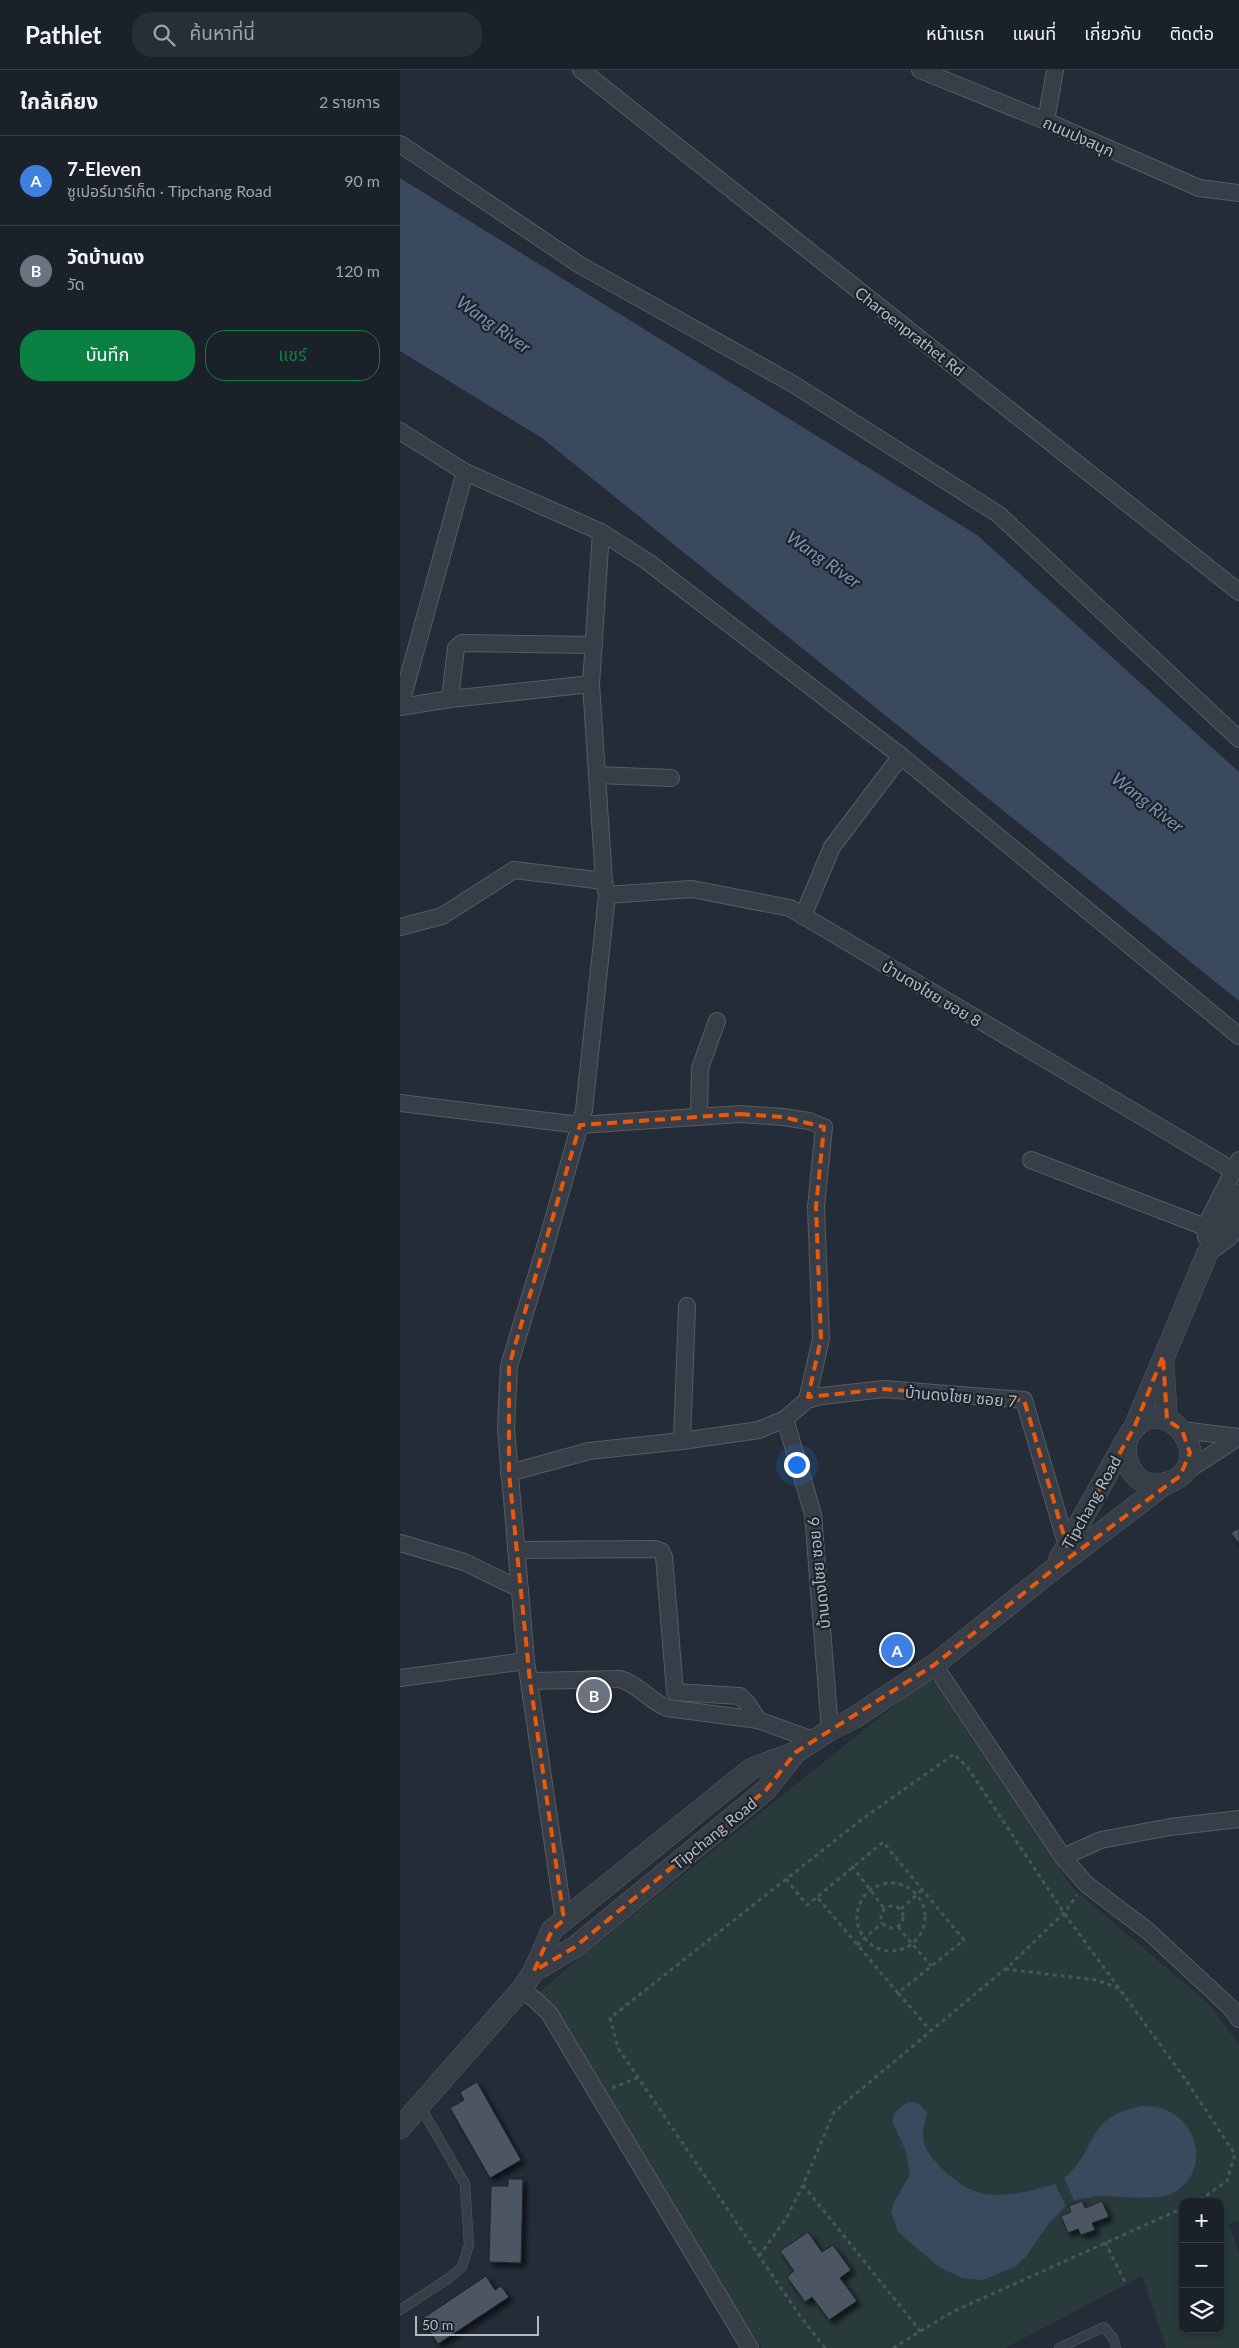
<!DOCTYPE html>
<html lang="th">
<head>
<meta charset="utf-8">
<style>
	body { margin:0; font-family:Lato,"Noto Sans Thai",sans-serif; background:#282e35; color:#f1f3f6 }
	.controls { position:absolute; right:15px; bottom:15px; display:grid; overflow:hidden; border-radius:10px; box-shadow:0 2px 8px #0003 }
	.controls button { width:45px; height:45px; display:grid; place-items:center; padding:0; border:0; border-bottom:1px solid #393e46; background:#1b2129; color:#f1f3f6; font:25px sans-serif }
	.scale { position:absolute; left:15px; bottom:12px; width:124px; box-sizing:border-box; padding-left:5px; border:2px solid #b2b9c4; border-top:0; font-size:14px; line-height:18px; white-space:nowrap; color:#b2b9c4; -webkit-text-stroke:4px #1c232c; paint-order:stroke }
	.you { position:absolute; left:396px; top:1394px; width:18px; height:18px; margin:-12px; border:4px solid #fff; border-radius:50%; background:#1a73e8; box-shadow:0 0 0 8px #1a73e833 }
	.badge { display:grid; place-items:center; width:32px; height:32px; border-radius:50%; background:#0b8043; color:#fff; font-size:16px; font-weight:700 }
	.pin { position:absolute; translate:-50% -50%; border:2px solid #fff; box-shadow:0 1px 5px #0006 }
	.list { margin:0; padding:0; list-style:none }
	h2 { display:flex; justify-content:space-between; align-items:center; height:65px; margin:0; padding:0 20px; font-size:21px }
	h2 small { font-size:16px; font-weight:400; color:#a0a3a8 }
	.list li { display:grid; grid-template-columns:32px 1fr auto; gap:15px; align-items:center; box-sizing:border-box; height:90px; padding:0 20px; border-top:1px solid #393e46 }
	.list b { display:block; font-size:19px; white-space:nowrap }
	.list p { margin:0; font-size:16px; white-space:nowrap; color:#a0a3a8 }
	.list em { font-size:16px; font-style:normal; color:#a0a3a8 }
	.actions { display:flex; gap:10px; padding:15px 20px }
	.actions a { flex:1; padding:11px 0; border:1px solid #0b8043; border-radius:20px; text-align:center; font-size:18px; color:#0b8043 }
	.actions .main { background:#0b8043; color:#fff }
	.icon { flex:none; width:28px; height:28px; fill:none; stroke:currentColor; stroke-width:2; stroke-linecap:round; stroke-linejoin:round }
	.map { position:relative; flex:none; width:839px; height:2278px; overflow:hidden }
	header { display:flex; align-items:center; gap:30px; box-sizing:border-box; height:70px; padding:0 25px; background:#1b2129; border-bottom:1px solid #393e46 }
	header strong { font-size:24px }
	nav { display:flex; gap:28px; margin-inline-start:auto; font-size:18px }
	.search { width:350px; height:45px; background:#282e35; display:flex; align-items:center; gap:12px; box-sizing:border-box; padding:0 18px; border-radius:20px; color:#a0a3a8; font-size:19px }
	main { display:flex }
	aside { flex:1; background:#1b2129 }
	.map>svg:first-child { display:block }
	.green { fill:#293a3a; fill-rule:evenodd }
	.water { fill:#3b495e }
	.building { fill:#4c5662; stroke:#1e252e; filter:url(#shadow) }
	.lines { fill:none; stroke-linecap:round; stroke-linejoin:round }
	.service-casing { stroke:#555c65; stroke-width:10 }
	.minor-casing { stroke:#555c65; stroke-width:18 }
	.tertiary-casing { stroke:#555c65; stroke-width:22 }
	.path { stroke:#475759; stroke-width:3; stroke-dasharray:4 4; stroke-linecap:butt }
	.service { stroke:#373e47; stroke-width:9 }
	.minor { stroke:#373e47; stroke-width:16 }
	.tertiary { stroke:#373e47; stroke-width:21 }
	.marked { fill:none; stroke:#e8590c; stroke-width:4; stroke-dasharray:10 6; stroke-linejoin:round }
	.labels { text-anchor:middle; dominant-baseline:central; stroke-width:4.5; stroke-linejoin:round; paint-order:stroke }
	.street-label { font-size:16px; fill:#b2b9c4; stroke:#1c232c }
	.water-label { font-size:18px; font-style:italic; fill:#7d8fa9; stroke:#1c232c }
</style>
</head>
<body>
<header>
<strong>Pathlet</strong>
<div class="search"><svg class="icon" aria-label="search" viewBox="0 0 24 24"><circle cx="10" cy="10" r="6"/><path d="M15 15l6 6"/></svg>ค้นหาที่นี่</div>
<nav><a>หน้าแรก</a><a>แผนที่</a><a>เกี่ยวกับ</a><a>ติดต่อ</a></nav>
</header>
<main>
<aside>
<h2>ใกล้เคียง<small>2 รายการ</small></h2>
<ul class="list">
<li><span class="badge" style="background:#3f7fe0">A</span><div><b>7-Eleven</b><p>ซูเปอร์มาร์เก็ต · Tipchang Road</p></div><em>90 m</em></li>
<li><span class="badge" style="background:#6b7280">B</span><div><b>วัดบ้านดง</b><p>วัด</p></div><em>120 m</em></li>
</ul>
<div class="actions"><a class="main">บันทึก</a><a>แชร์</a></div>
</aside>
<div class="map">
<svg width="839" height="2278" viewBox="0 0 839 2278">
	<defs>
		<filter id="shadow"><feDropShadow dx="4" dy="4" stdDeviation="2.5" flood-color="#0009"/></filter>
	</defs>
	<rect width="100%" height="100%" fill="#242c37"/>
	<!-- green -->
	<path class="green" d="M530,1607L673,1818L808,1933L839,1974V2151L829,2154L839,2184V2278H766L742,2206L605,2278H362L133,1928L178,1889ZM783,2132H820V2259H783Z"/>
	<!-- water -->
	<g class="water">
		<path d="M0,108L577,465L839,702V931L142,368L0,281Z"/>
		<path d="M508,2032L518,2033L527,2043C525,2052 521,2063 524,2073C529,2090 557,2114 572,2120C595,2131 632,2121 655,2114L666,2136L649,2153L627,2185L616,2196L583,2210L562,2208L539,2197L498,2162L491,2142L494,2132L510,2105L506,2082L492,2051L495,2042Z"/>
		<path d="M741,2036C746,2037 752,2036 757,2037C798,2046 813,2101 773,2123C758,2132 716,2125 697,2126C690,2127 682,2129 674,2130L664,2108C687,2091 688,2065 708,2049C718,2042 730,2039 741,2036Z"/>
	</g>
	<!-- building -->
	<g class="building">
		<path d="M839,1458V1474L831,1463Z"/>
		<path d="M77,2012L121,2090L90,2108L50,2038L64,2030L60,2022Z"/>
		<path d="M108,2109H123L121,2193L89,2192L91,2116H108Z"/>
		<path d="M682,2131L685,2138L702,2131L709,2147L692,2153L695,2160L681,2165L678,2159L668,2163L661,2146L671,2142L669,2136Z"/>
		<path d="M408,2162L422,2182L433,2175L451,2200L440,2208L457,2231L429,2250L412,2227L405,2232L387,2207L394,2201L380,2181Z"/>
		<path d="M86,2206L95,2220L101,2216L109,2227L38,2274L22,2249Z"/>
	</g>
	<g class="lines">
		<!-- service casing -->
		<g class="service-casing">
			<g id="service">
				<path d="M0,2240L49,2208L62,2197L69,2175L65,2114L20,2036"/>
				<path d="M659,2278L704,2257L713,2268L716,2278"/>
			</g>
		</g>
		<!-- minor casing -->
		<g class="minor-casing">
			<g id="minor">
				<path d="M181,0L839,522"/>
				<path d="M520,0L646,51L799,118L839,123"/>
				<path d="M646,51L655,0"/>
				<path d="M0,74L180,195L393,314L598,444L839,669"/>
				<path d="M0,361L65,402L201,462L248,492L501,686L839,966"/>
				<path d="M50,629L56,578L62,573L194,575"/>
				<path d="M0,637L65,402"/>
				<path d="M0,637L50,629L191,614"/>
				<path d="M197,705L271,708"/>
				<path d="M207,825L292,819L390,838L834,1101"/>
				<path d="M403,846L432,777L501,686"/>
				<path d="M0,857L42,846L114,800L204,811"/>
				<path d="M0,1033L180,1055L340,1044L383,1047L409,1051L424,1057L416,1137L421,1269L407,1330"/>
				<path d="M299,1046L300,998L317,951"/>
				<path d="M631,1090L805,1157"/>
				<path d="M806,1167L805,1157L839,1090"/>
				<path d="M811,1181L830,1167L839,1153"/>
				<path d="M385,1349L413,1444L430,1660"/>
				<path d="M782,1360L838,1367"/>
				<path d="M282,1371L287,1236"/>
				<path d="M109,1403L189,1381L282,1371L359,1360L385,1349L407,1330L422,1326L484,1319L624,1330L667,1476"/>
				<path d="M782,1404L839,1367"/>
				<path d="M0,1473L64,1492L120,1519"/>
				<path d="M116,1480L255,1479L261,1481L264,1487L275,1622L340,1626L347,1633L358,1650L413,1670"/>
				<path d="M534,1595L663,1787L686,1814L748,1861L831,1938L839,1949"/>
				<path d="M0,1608L126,1591"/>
				<path d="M130,1611L220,1609C238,1614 250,1631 267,1638L358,1650"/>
				<path d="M663,1787L701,1770L770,1757L839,1749"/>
				<path d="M164,1850L126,1591L106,1359L109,1296L149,1164L184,1040L207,825L204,811L191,614L201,462"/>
				<path d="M121,1920L133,1928L149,1943L350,2278"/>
			</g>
		</g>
		<!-- tertiary casing -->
		<g class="tertiary-casing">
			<g id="tertiary">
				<path d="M763,1291L767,1350"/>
				<path d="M734,1358L807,1184L839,1125"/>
				<path d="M659,1490L728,1367C761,1310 825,1394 767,1413C737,1422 720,1393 728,1367"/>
				<path d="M134,1901L152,1860L164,1850L351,1699L396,1682"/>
				<path d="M0,2058L121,1920L134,1901L175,1877L366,1720L396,1682L430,1660L454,1648L534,1595L655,1498L766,1413"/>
			</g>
		</g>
		<!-- path -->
		<g class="path">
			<path d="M452,1796L484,1838"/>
			<path d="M386,1809L407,1835L417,1827L498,1923L564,1870L483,1772L417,1827"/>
			<circle cx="491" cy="1847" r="34"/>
			<circle cx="492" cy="1847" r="11"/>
			<path d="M501,1839L523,1819"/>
			<path d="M498,1857L531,1896"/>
			<path d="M457,1875L482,1853"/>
			<path d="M605,1899L697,1910L718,1918"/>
			<path d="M498,1923L531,1961"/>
			<path d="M212,2018L237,2008"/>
			<path d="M403,2115L521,2262"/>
			<path d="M705,2172L726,2214"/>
			<path d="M359,2186L387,2147L403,2115L434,2042L611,1894L664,1843L677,1825"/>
			<path d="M425,2278L400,2246L218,1978L210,1948L461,1750L554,1684L568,1698L664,1843L783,2006L835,2084L827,2111L797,2132"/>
			<path d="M493,2278L552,2242L783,2138"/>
		</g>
		<!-- service -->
		<use href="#service" class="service"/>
		<!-- minor -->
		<use href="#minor" class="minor"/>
		<!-- tertiary -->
		<use href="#tertiary" class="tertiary"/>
	</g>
	<!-- marked area -->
	<path class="marked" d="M340,1044L383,1047L424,1057L416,1137L421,1269L408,1327L484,1319L624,1330L667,1476L734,1358L763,1286L767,1350L782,1360L790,1383L780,1406L655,1498L534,1595L396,1682L366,1720L175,1877L134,1901L152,1860L164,1850L130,1611L109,1403V1296L180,1055Z"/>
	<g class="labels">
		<!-- street labels -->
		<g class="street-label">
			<text transform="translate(679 66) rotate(24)">ถนนปงสนุก</text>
			<text transform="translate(510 261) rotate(38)">Charoenprathet Rd</text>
			<text transform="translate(532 923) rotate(31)">บ้านดงไชย ซอย 8</text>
			<text transform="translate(561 1326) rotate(5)">บ้านดงไชย ซอย 7</text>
			<text transform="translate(691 1432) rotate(-61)">Tipchang Road</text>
			<text transform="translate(418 1503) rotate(-96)">บ้านดงไชย ซอย 6</text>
			<text transform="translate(314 1763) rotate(-39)">Tipchang Road</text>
		</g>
		<!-- water labels -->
		<g class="water-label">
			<text transform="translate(94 254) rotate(35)">Wang River</text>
			<text transform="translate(424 489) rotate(35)">Wang River</text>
			<text transform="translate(748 732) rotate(38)">Wang River</text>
		</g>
	</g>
</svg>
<div class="controls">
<button>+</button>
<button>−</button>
<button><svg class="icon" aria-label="layers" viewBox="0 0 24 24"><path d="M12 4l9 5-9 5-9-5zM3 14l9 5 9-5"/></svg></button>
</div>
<div class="scale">50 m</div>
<div class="you"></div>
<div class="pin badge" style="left:497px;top:1580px;background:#3f7fe0">A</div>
<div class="pin badge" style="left:194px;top:1625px;background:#6b7280">B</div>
</div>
</main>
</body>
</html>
